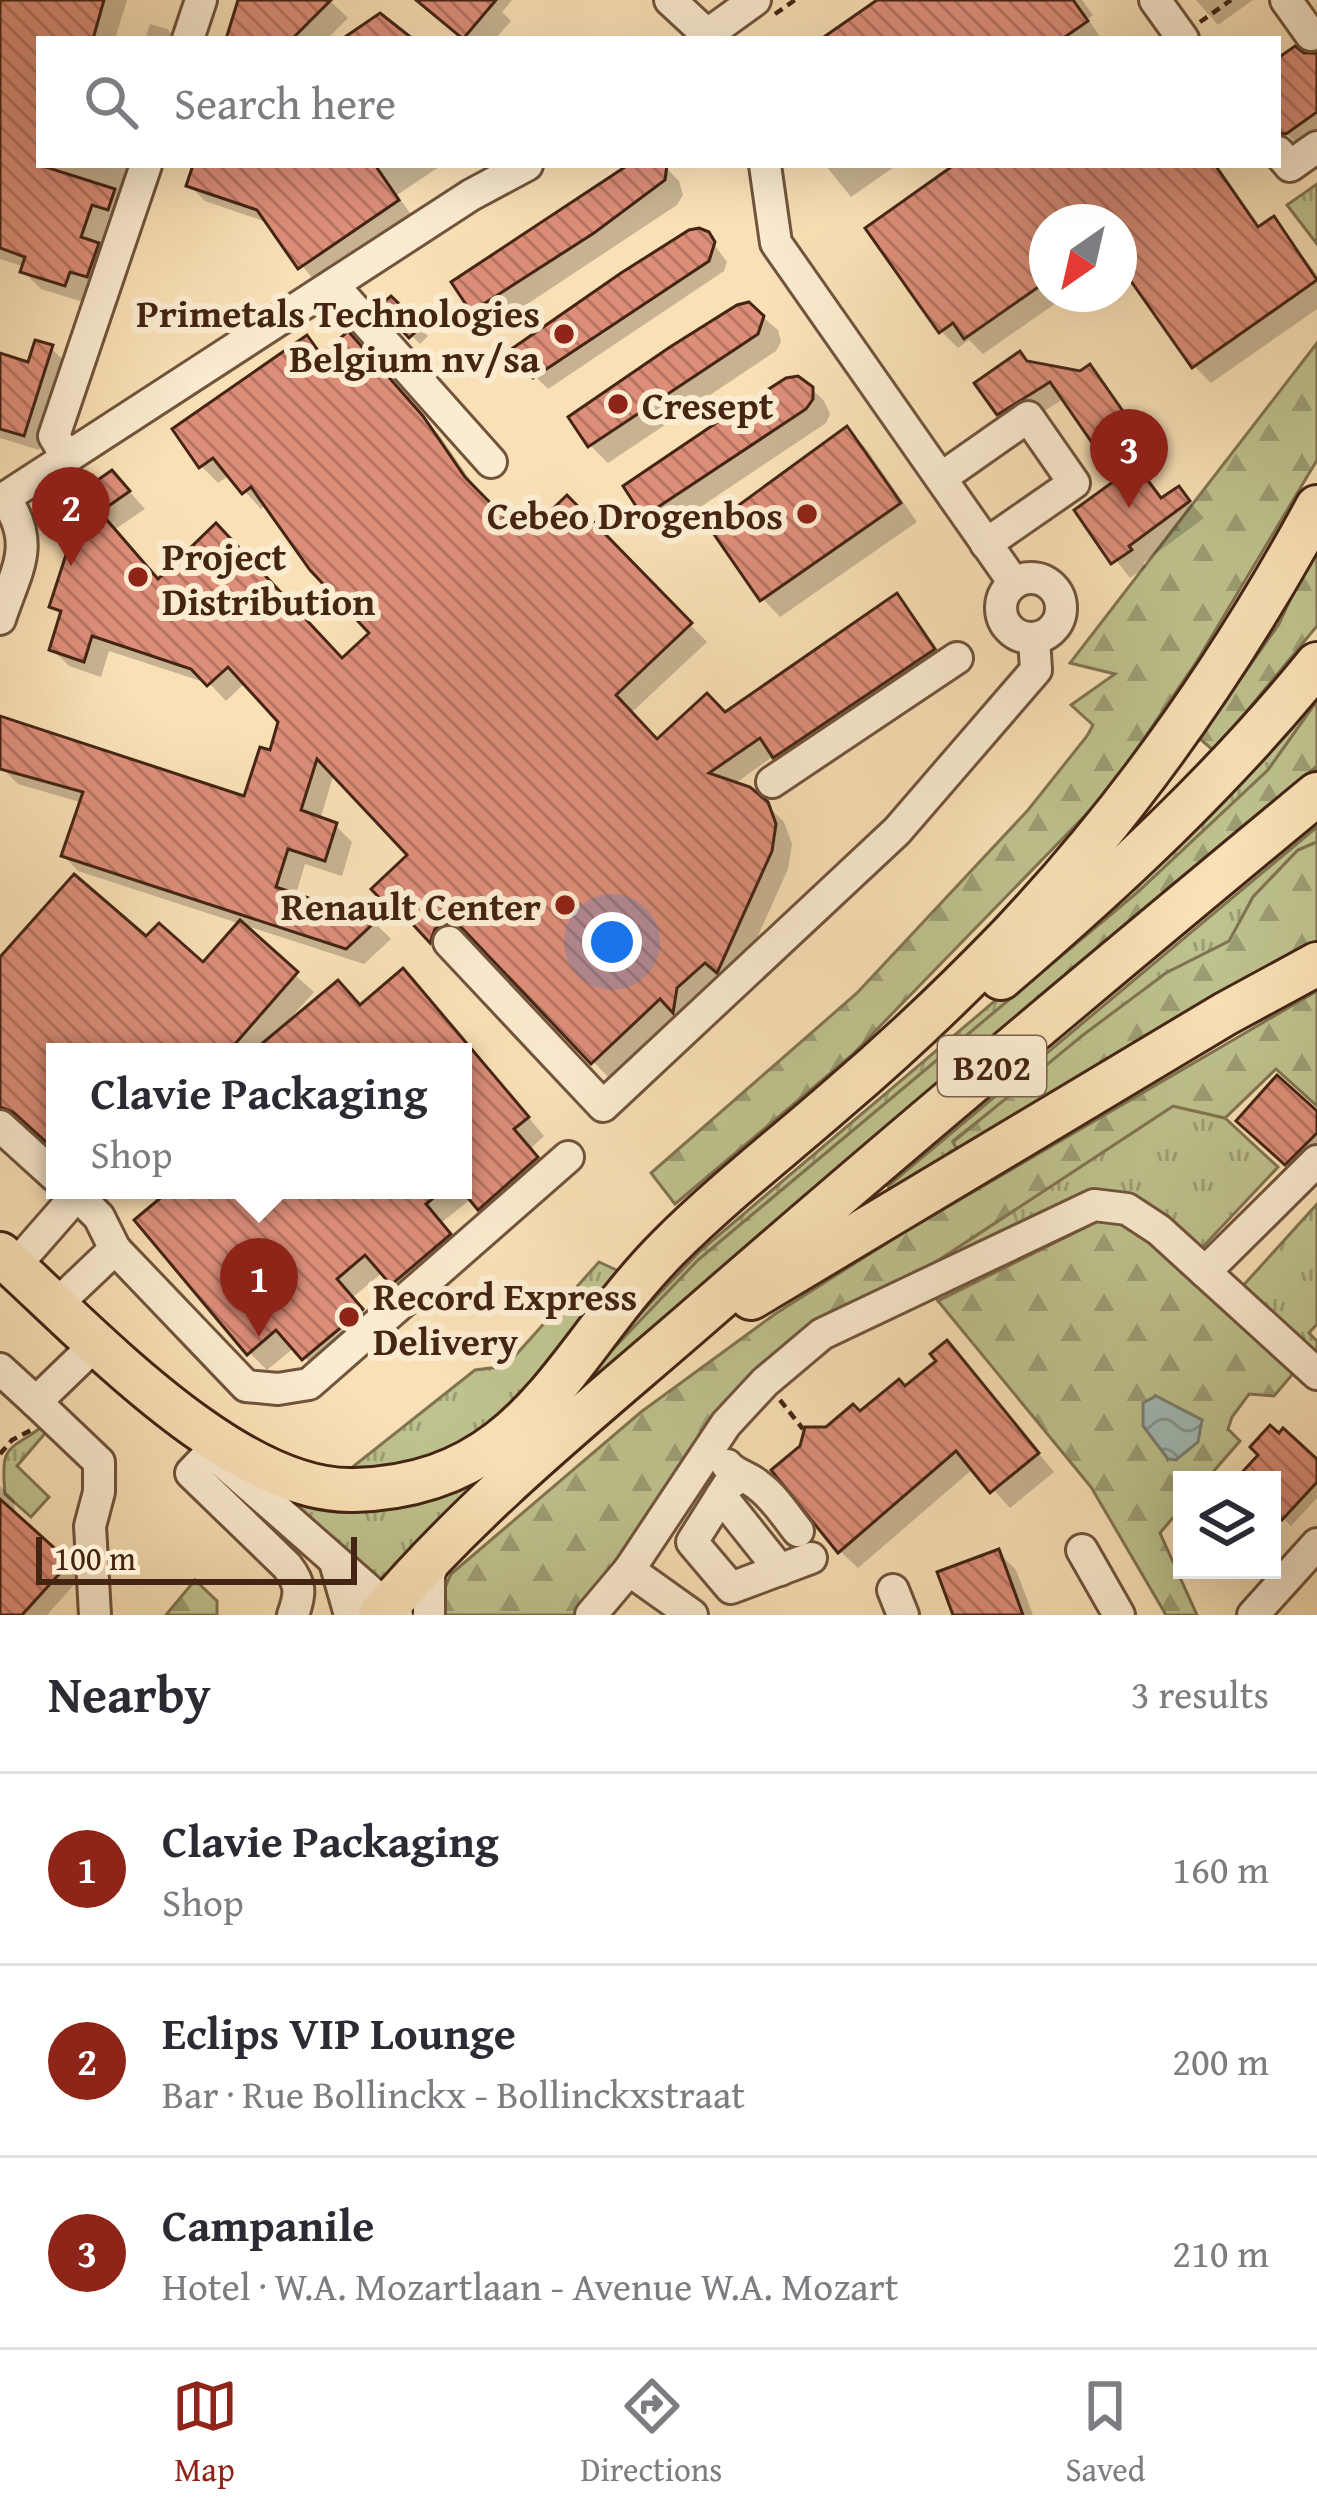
<!DOCTYPE html>
<html lang="en">
<head>
<meta charset="utf-8">
<style>
	body { margin:0; font-family:"Gentium Book Plus",serif; background:#f2f2f3; color:#2b2b33 }
	.controls { position:absolute; right:36px; bottom:36px; display:grid; overflow:hidden; border-radius:0px; box-shadow:0 12px 48px #0002 }
	.controls button { width:108px; height:108px; display:grid; place-items:center; padding:0; border:0; border-bottom:3px solid #e1e1e2; background:#fff; color:#2b2b33; font:60px sans-serif }
	.compass { position:absolute; left:1029px; top:204px; width:108px; height:108px; border-radius:50%; background:#fff; box-shadow:0 12px 48px #0002; rotate:214deg }
	.scale { position:absolute; left:36px; bottom:30px; width:321px; box-sizing:border-box; padding-left:12px; border:6px solid #442514; border-top:0; font-size:33px; line-height:42px; white-space:nowrap; color:#442514; -webkit-text-stroke:9px #fbebd0; paint-order:stroke }
	.you { position:absolute; left:612px; top:942px; width:42px; height:42px; margin:-30px; border:9px solid #fff; border-radius:50%; background:#1a73e8; box-shadow:0 0 0 18px #1a73e833 }
	.badge { display:grid; place-items:center; width:78px; height:78px; border-radius:50%; background:#8f2418; color:#fff; font-size:39px; font-weight:700 }
	.pin { position:absolute; translate:-50% -99px; filter:drop-shadow(0 3px 6px #0008) }
	.pin::after { content:''; position:absolute; top:63px; width:42px; height:36px; background:inherit; clip-path:polygon(0 0,100% 0,50% 100%) }
	.popup { position:absolute; left:46px; top:1043px; width:426px; height:156px; box-sizing:border-box; display:grid; place-content:center; border-radius:0px; background:#fff; filter:drop-shadow(0 3px 9px #0005); font-size:39px; white-space:nowrap; color:#7c7c81 }
	.popup b { font-size:45px; color:#2b2b33 }
	.popup::after { content:''; position:absolute; left:50%; top:100%; margin-left:-24px; border:24px solid transparent; border-top-color:#fff }
	.list { margin:0; padding:0; list-style:none }
	h2 { display:flex; justify-content:space-between; align-items:center; height:156px; margin:0; padding:0 48px; font-size:51px }
	h2 small { font-size:39px; font-weight:400; color:#7c7c81 }
	.list li { display:grid; grid-template-columns:78px 1fr auto; gap:36px; align-items:center; box-sizing:border-box; height:192px; padding:0 48px; border-top:3px solid #e1e1e2 }
	.list b { display:block; font-size:45px; white-space:nowrap }
	.list p { margin:0; font-size:39px; white-space:nowrap; color:#7c7c81 }
	.list em { font-size:39px; font-style:normal; color:#7c7c81 }
	.icon { flex:none; width:66px; height:66px; fill:none; stroke:currentColor; stroke-width:2; stroke-linecap:round; stroke-linejoin:round }
	.map { position:relative; flex:none; width:1317px; height:1615px; overflow:hidden }
	.search { position:absolute; background:#fff; box-shadow:0 12px 48px #0002; left:36px; right:36px; top:36px; height:132px; display:flex; align-items:center; gap:30px; box-sizing:border-box; padding:0 42px; border-radius:0px; color:#7c7c81; font-size:45px }
	.sheet { height:732px; background:#fff }
	nav { display:flex; justify-content:space-around; align-items:center; box-sizing:border-box; height:168px; border-top:3px solid #e1e1e2; background:#fff; font-size:33px; color:#7c7c81 }
	nav a { display:grid; justify-items:center; gap:6px }
	nav .on { color:#8f2418 }
	.map>svg:first-child { display:block }
	.grass { fill:url(#grass-tufts); stroke:#817451; stroke-width:3 }
	.forest { fill:url(#forest-firs); stroke:#817451; stroke-width:3; fill-rule:evenodd }
	.water { fill:url(#water-waves); stroke:#7b7f75; stroke-width:3 }
	.shadow { fill:#0003 }
	.building { fill:url(#building-back-hatch); stroke:#442514; stroke-width:3 }
	.lines { fill:none; stroke-linecap:round; stroke-linejoin:round }
	.minor-casing { stroke:#71543c; stroke-width:36 }
	.highway-casing { stroke:#442514; stroke-width:48 }
	.path { stroke:#442514; stroke-width:4.5; stroke-dasharray:9 6; stroke-linecap:butt }
	.minor { stroke:#fbebd0; stroke-width:30 }
	.highway { stroke:#f9e0b6; stroke-width:42 }
	.poi-dot { fill:#8f2418; stroke:#fbebd0; stroke-width:4.5 }
	.labels { text-anchor:middle; dominant-baseline:central; stroke-width:12; stroke-linejoin:round; paint-order:stroke }
	.shield { fill:#fbebd0; stroke:#7b604c; stroke-width:3 }
	.shield-label { font-size:36px; font-weight:bold; fill:#442514 }
	.poi-label { font-size:39px; font-weight:bold; fill:#442514; stroke:#fbebd0; text-anchor:end }
</style>
</head>
<body>
<div class="map">
<svg width="1317" height="1615" viewBox="0 0 1317 1615">
	<defs>
		<pattern id="grass-tufts" width="24" height="20" patternUnits="userSpaceOnUse" patternTransform="scale(3)"><rect width="24" height="20" fill="#bec28e"/><path d="M3 7l-1-3M5 7V3M7 7l1-3M15 17l-1-3M17 17v-4M19 17l1-3" fill="none" stroke="#9c9d73"/></pattern>
		<pattern id="forest-firs" width="22" height="20" patternUnits="userSpaceOnUse" patternTransform="scale(3)"><rect width="22" height="20" fill="#bec28e"/><path d="M5 1l3.5 6h-7zM16 11l3.5 6h-7z" fill="#9c9d73"/></pattern>
		<pattern id="water-waves" width="16" height="10" patternUnits="userSpaceOnUse" patternTransform="scale(3)"><rect width="16" height="10" fill="#a0bbb6"/><path d="M0 5q4-4 8 0t8 0" fill="none" stroke="#849893"/></pattern>
		<pattern id="building-back-hatch" width="6" height="6" patternUnits="userSpaceOnUse" patternTransform="scale(3)"><rect width="6" height="6" fill="#dd8e79"/><path d="M-1 5l2 2M0 0l6 6M5-1l2 2" fill="none" stroke="#b57462"/></pattern>
	</defs>
	<rect width="100%" height="100%" fill="#f9e0b6"/>
	<filter id="stains"><feTurbulence type="fractalNoise" baseFrequency=".00167" numOctaves="4"/><feColorMatrix values="0 0 0 0 .2 0 0 0 0 .09 0 0 0 0 .02 0 0 0 .5 -.17"/></filter>
	<radialGradient id="worn" r=".72"><stop offset=".6" stop-color="#630" stop-opacity="0"/><stop offset="1" stop-color="#630" stop-opacity=".3"/></radialGradient>
	<!-- grass -->
	<g class="grass">
		<path d="M1317,184V244L1287,205Z"/>
		<path d="M1317,684V701L1268,770L1138,892L698,1260L594,1375L1317,766V776L539,1427L579,1378L700,1251L1082,927Z"/>
		<path d="M1317,827V842L1298,850L1253,897L1230,941L1166,973L953,1141L958,1151L890,1190L888,1186Z"/>
		<path d="M1173,1106L1225,1118L1278,1167L1181,1270L1161,1253L1102,1219L938,1301L922,1271Z"/>
		<path d="M1317,1204V1324L1309,1333L1317,1341V1357L1241,1288Z"/>
		<path d="M599,1262L621,1272L563,1352L470,1449L483,1479L383,1592L253,1474L340,1477L475,1370L506,1366Z"/>
		<path d="M43,1426L48,1430L17,1466L49,1497L31,1517L5,1494C0,1442 9,1452 43,1426Z"/>
	</g>
	<!-- forest -->
	<g class="forest">
		<path d="M1317,343V460L1197,661L1106,794L852,1055L675,1204L651,1173L857,993L1028,810L1087,736L1093,725L1071,705L1115,674L1070,663Z"/>
		<path d="M1317,541V626L1214,751L1199,738L1279,624Z"/>
		<path d="M1317,701V766L595,1376L591,1372L698,1260L1138,892L1268,770Z"/>
		<path d="M1317,842V943L1281,959L958,1151L953,1142L1083,1035L1166,973L1229,941L1253,897L1298,850Z"/>
		<path d="M1317,991V1106L1276,1069L1225,1118L1173,1106L922,1271L816,1330L575,1615H444L440,1599L451,1574L641,1412L775,1314L901,1234Z"/>
		<path d="M1102,1219L1138,1229L1297,1369L1274,1396L1249,1394L1232,1417L1228,1429L1240,1441L1206,1480H1182V1507L1160,1533L1197,1615H1166L1091,1487L938,1301ZM1156,1396L1202,1420L1168,1459Z"/>
		<path d="M195,1580L217,1601V1615H166Z"/>
	</g>
	<!-- water -->
	<path class="water" d="M1156,1396L1202,1420L1198,1442L1176,1460L1168,1459L1143,1426V1403Z"/>
	<!-- shadow -->
	<g class="shadow">
		<path d="M0,0H127L115,39H39V165H146L126,226L110,221L100,249L115,263L105,293L88,288L83,302L41,289L23,271L25,267L0,259Z"/>
		<path d="M241,0H329L348,18L327,39H229Z"/>
		<path d="M417,0H512L502,12L511,21L495,39H463Z"/>
		<path d="M882,0H1082L1093,15L1088,19L1100,37L832,39Z"/>
		<path d="M1196,0H1253L1218,25Z"/>
		<path d="M150,24L167,29L177,39H145Z"/>
		<path d="M1317,55V142L1302,150L1278,124V62Z"/>
		<path d="M196,165H442L397,195L413,217L316,283L269,223L205,201L189,185Z"/>
		<path d="M633,165H663L679,181L683,195L677,205L491,328L473,311Z"/>
		<path d="M897,165L851,197L826,166V165Z"/>
		<path d="M960,165H1217L1262,229L1274,220L1317,274V309L1211,383L1194,366L1119,259V222H1047V294H1069L983,354L969,340L958,348L941,331Z"/>
		<path d="M707,235L727,262L724,271L548,389L535,376Z"/>
		<path d="M391,300L428,336L420,344L383,307Z"/>
		<path d="M749,305L778,330L781,342L776,351L608,463L590,445Z"/>
		<path d="M306,339L325,358L364,352L440,436L482,497L511,527L533,532L567,499L707,642L630,714L658,743L726,715L896,597L913,614L950,667L793,772L775,755L733,785L766,804L784,822L792,844L788,869L735,987L690,1026L678,1014L610,1079L481,944L462,939L447,956L375,889L412,855L334,773L320,820L335,825L352,842L342,876L305,864L295,897L375,923L391,939L364,964L78,871L63,855L83,803L18,784L1,767L0,717L246,800L272,753L282,721L246,682L226,701L210,684L109,651L101,677L69,666L52,649L63,617L52,607L91,489L129,491L145,509L114,530L159,582L343,662L373,633L267,504L261,509L230,475L218,483L201,466Z"/>
		<path d="M51,348L67,364L39,450L0,438V356L29,366Z"/>
		<path d="M1029,365L1081,374L1090,368L1105,384L1162,464L1145,476L1163,501L1179,490L1204,518L1143,563L1146,567L1130,578L1078,511L1122,480L1065,398L1015,429L999,413Z"/>
		<path d="M805,382L824,401L830,414L826,423L663,532L645,515Z"/>
		<path d="M847,430L865,447L917,522L780,617L763,599Z"/>
		<path d="M240,925L314,992L288,1021L291,1023L421,990L544,1136L530,1149L553,1177L498,1226L472,1198L441,1223L466,1253L411,1301L383,1272L352,1298L378,1328L322,1376L295,1347L267,1370L249,1352L175,1190H463V1052H55L34,1128L18,1124L0,1107V962L146,941L203,966Z"/>
		<path d="M1317,1116V1148L1295,1171L1240,1121Z"/>
		<path d="M964,1362L1054,1472L1010,1508L974,1468L858,1568L840,1551L827,1430Z"/>
		<path d="M1317,1463V1498L1291,1526L1272,1508V1480L1240,1479Z"/>
		<path d="M0,1486L14,1499L15,1516L81,1577L47,1615H0Z"/>
		<path d="M998,1552L1016,1570L1033,1615H957Z"/>
	</g>
	<!-- building -->
	<g class="building">
		<path d="M0,0H104L93,39H39V165L115,189L108,210L92,205L81,237L99,243L87,277L70,272L65,286L20,272L25,257L0,248Z"/>
		<path d="M238,0H331L292,39H226Z"/>
		<path d="M416,0H496L463,39Z"/>
		<path d="M877,0H1073L1088,21L1062,39H821Z"/>
		<path d="M380,13L413,39H342Z"/>
		<path d="M1295,46L1304,53H1317V112L1286,134L1278,133V58Z"/>
		<path d="M193,165H375L399,200L298,269L257,210L186,186Z"/>
		<path d="M628,165H667L665,180L594,233L471,312L451,282Z"/>
		<path d="M954,165H1215L1258,227L1274,216L1317,280L1192,368L1119,264V222H1047V281L964,339L953,323L939,333L865,228Z"/>
		<path d="M699,228L709,232L715,242L709,261L533,378L513,348L621,273L689,230Z"/>
		<path d="M391,296L422,326L409,338L379,307Z"/>
		<path d="M749,302L764,316L758,334L588,447L568,417L670,347L737,305Z"/>
		<path d="M348,331L423,416L465,477L510,523L519,514L533,528L567,495L692,623L616,695L657,739L707,693L725,712L897,593L935,649L773,758L760,738L709,773L750,787L768,802L776,824L772,851L717,973L705,963L677,988L673,1013L660,999L591,1064L462,928L443,923L435,929L430,943L394,904L389,908L371,889L407,855L317,759L301,810L337,823L325,861L288,849L276,887L376,921L346,949L61,856L83,792L0,769V716L244,796L260,747L270,750L278,722L228,667L207,686L191,669L92,636L84,662L49,650L61,611L49,607L88,487L112,470L130,491L100,512L158,579L216,523L342,658L369,633L310,570L251,487L242,494L213,458L199,468L172,429L307,335L322,356Z"/>
		<path d="M35,340L53,345L24,436L0,429V353L28,362Z"/>
		<path d="M1020,351L1027,361L1080,371L1090,364L1148,447L1131,458L1161,498L1179,486L1190,501L1129,546L1132,550L1111,564L1074,510L1117,479L1050,382L997,415L974,383Z"/>
		<path d="M798,376L813,387V399L806,409L643,517L623,486L719,421L786,378Z"/>
		<path d="M847,426L901,503L760,601L709,527Z"/>
		<path d="M74,874L146,936L159,923L203,962L240,920L298,972L228,1052H55V1150L13,1112L0,1107V957Z"/>
		<path d="M403,968L529,1117L514,1129L538,1157L478,1210L463,1192V1052H252L338,980L360,1005Z"/>
		<path d="M1277,1075L1317,1111V1133L1285,1165L1236,1121Z"/>
		<path d="M170,1190H443L426,1204L451,1234L391,1285L365,1255L337,1279L363,1309L302,1360L276,1330L247,1355L134,1220Z"/>
		<path d="M947,1340L1039,1453L990,1493L956,1451L838,1553L771,1470L800,1446L805,1427H826L853,1404L860,1411L899,1379L905,1386L936,1361L930,1354Z"/>
		<path d="M1270,1425L1279,1433L1283,1428L1317,1459V1482L1282,1520L1272,1511V1480H1235L1258,1455L1250,1447Z"/>
		<path d="M0,1499L70,1562L22,1615H0Z"/>
		<path d="M999,1549L1023,1615H953L937,1572Z"/>
	</g>
	<g class="lines">
		<!-- minor casing -->
		<g class="minor-casing">
			<g id="minor">
				<path d="M670,0L712,39"/>
				<path d="M1155,0L1183,39"/>
				<path d="M1286,0L1311,35"/>
				<path d="M188,39L201,0"/>
				<path d="M701,39L755,0"/>
				<path d="M1278,152L1290,166L1317,147"/>
				<path d="M765,165L776,243L1014,583"/>
				<path d="M333,285L491,462"/>
				<path d="M66,456L54,436L146,165"/>
				<path d="M941,478L1028,417L1074,483L986,544"/>
				<path d="M0,501L471,195L527,165"/>
				<circle cx="1031" cy="608" r="30"/>
				<path d="M0,619C16,570 37,545 5,498"/>
				<path d="M772,782L957,658"/>
				<path d="M449,942L603,1106L897,831L1036,670L1034,638"/>
				<path d="M0,1126L55,1176"/>
				<path d="M77,1195L99,1217L115,1249"/>
				<path d="M14,1267L77,1195L71,1190"/>
				<path d="M1205,1272L1317,1161"/>
				<path d="M56,1305L115,1249L246,1386L278,1389L309,1384L568,1157"/>
				<path d="M0,1369L36,1402L98,1342"/>
				<path d="M36,1402L99,1462V1492L90,1526L95,1615"/>
				<path d="M211,1452L191,1473L287,1566C301,1584 301,1593 293,1615"/>
				<path d="M217,1457L397,1615"/>
				<path d="M727,1465C737,1476 748,1476 759,1486C775,1498 786,1516 798,1531"/>
				<path d="M739,1477L728,1485L692,1542L731,1588L811,1558"/>
				<path d="M721,1496L780,1570"/>
				<path d="M1082,1550L1119,1615"/>
				<path d="M335,1562L350,1615"/>
				<path d="M629,1570L692,1615"/>
				<path d="M893,1590L903,1615"/>
				<path d="M429,1615V1575L436,1557"/>
				<path d="M591,1615L629,1570L726,1424L765,1382L822,1334L1094,1205L1127,1209L1159,1230L1317,1374"/>
				<path d="M1253,1615L1317,1544"/>
			</g>
		</g>
		<!-- highway casing -->
		<g class="highway-casing">
			<g id="highway">
				<path d="M1001,978C1114,881 1223,780 1317,664"/>
				<path d="M0,1254C86,1331 234,1494 354,1490C530,1485 563,1353 669,1247C722,1194 780,1149 836,1100C896,1049 956,992 1011,935C1131,808 1234,660 1317,507"/>
				<path d="M751,1298L1225,1014L1317,964"/>
				<path d="M380,1615C479,1498 598,1405 712,1305C911,1132 1114,962 1317,794"/>
			</g>
		</g>
		<!-- path -->
		<g class="path">
			<path d="M775,14L795,0"/>
			<path d="M1200,22L1231,0"/>
			<path d="M780,1400L803,1429"/>
			<path d="M0,1454L12,1440L33,1429"/>
		</g>
		<!-- minor -->
		<use href="#minor" class="minor"/>
		<!-- highway -->
		<use href="#highway" class="highway"/>
	</g>
	<!-- markers -->
	<g class="poi-dot">
		<circle cx="564" cy="334" r="12"/>
		<circle cx="618" cy="404" r="12"/>
		<circle cx="807" cy="514" r="12"/>
		<circle cx="138" cy="577" r="12"/>
		<circle cx="565" cy="905" r="12"/>
		<circle cx="349" cy="1317" r="12"/>
	</g>
	<g class="labels">
		<!-- shield labels -->
		<rect class="shield" x="938" y="1036" width="108" height="60" rx="9"/>
		<g class="shield-label">
			<text x="992" y="1066">B202</text>
		</g>
		<!-- poi labels -->
		<g class="poi-label">
			<text x="540" y="312">Primetals Technologies<tspan x="540" dy="45">Belgium nv/sa</tspan></text>
			<text x="642" y="404" text-anchor="start">Cresept</text>
			<text x="783" y="514">Cebeo Drogenbos</text>
			<text x="162" y="555" text-anchor="start">Project<tspan x="162" dy="45">Distribution</tspan></text>
			<text x="541" y="905">Renault Center</text>
			<text x="373" y="1295" text-anchor="start">Record Express<tspan x="373" dy="45">Delivery</tspan></text>
		</g>
	</g>
	<rect width="100%" height="100%" filter="url(#stains)"/>
	<rect width="100%" height="100%" fill="url(#worn)"/>
</svg>
<div class="controls">
<button><svg class="icon" aria-label="layers" viewBox="0 0 24 24"><path d="M12 4l9 5-9 5-9-5zM3 14l9 5 9-5"/></svg></button>
</div>
<svg class="compass" viewBox="-18 -18 36 36"><path d="M0-13l5 13h-10z" fill="#e53935"/><path d="M0 13l5-13h-10z" fill="#7c7c81"/></svg>
<div class="scale">100 m</div>
<div class="you"></div>
<div class="pin badge" style="left:259px;top:1337px">1</div>
<div class="popup"><b>Clavie Packaging</b>Shop</div>
<div class="pin badge" style="left:71px;top:566px">2</div>
<div class="pin badge" style="left:1129px;top:508px">3</div>
<div class="search"><svg class="icon" aria-label="search" viewBox="0 0 24 24"><circle cx="10" cy="10" r="6"/><path d="M15 15l6 6"/></svg>Search here</div>
</div>
<section class="sheet">
<h2>Nearby<small>3 results</small></h2>
<ul class="list">
<li><span class="badge">1</span><div><b>Clavie Packaging</b><p>Shop</p></div><em>160 m</em></li>
<li><span class="badge">2</span><div><b>Eclips VIP Lounge</b><p>Bar · Rue Bollinckx - Bollinckxstraat</p></div><em>200 m</em></li>
<li><span class="badge">3</span><div><b>Campanile</b><p>Hotel · W.A. Mozartlaan - Avenue W.A. Mozart</p></div><em>210 m</em></li>
</ul>
</section>
<nav>
<a class="on"><svg class="icon" aria-label="map" viewBox="0 0 24 24"><path d="M3 6l6-2 6 2 6-2v14l-6 2-6-2-6 2zM9 4v14M15 6v14"/></svg>Map</a>
<a><svg class="icon" aria-label="directions" viewBox="0 0 24 24"><path d="M12 3l9 9-9 9-9-9zM9 14v-3h6M13 9l2 2-2 2"/></svg>Directions</a>
<a><svg class="icon" aria-label="saved" viewBox="0 0 24 24"><path d="M7 4h10v16l-5-4-5 4z"/></svg>Saved</a>
</nav>
</body>
</html>
